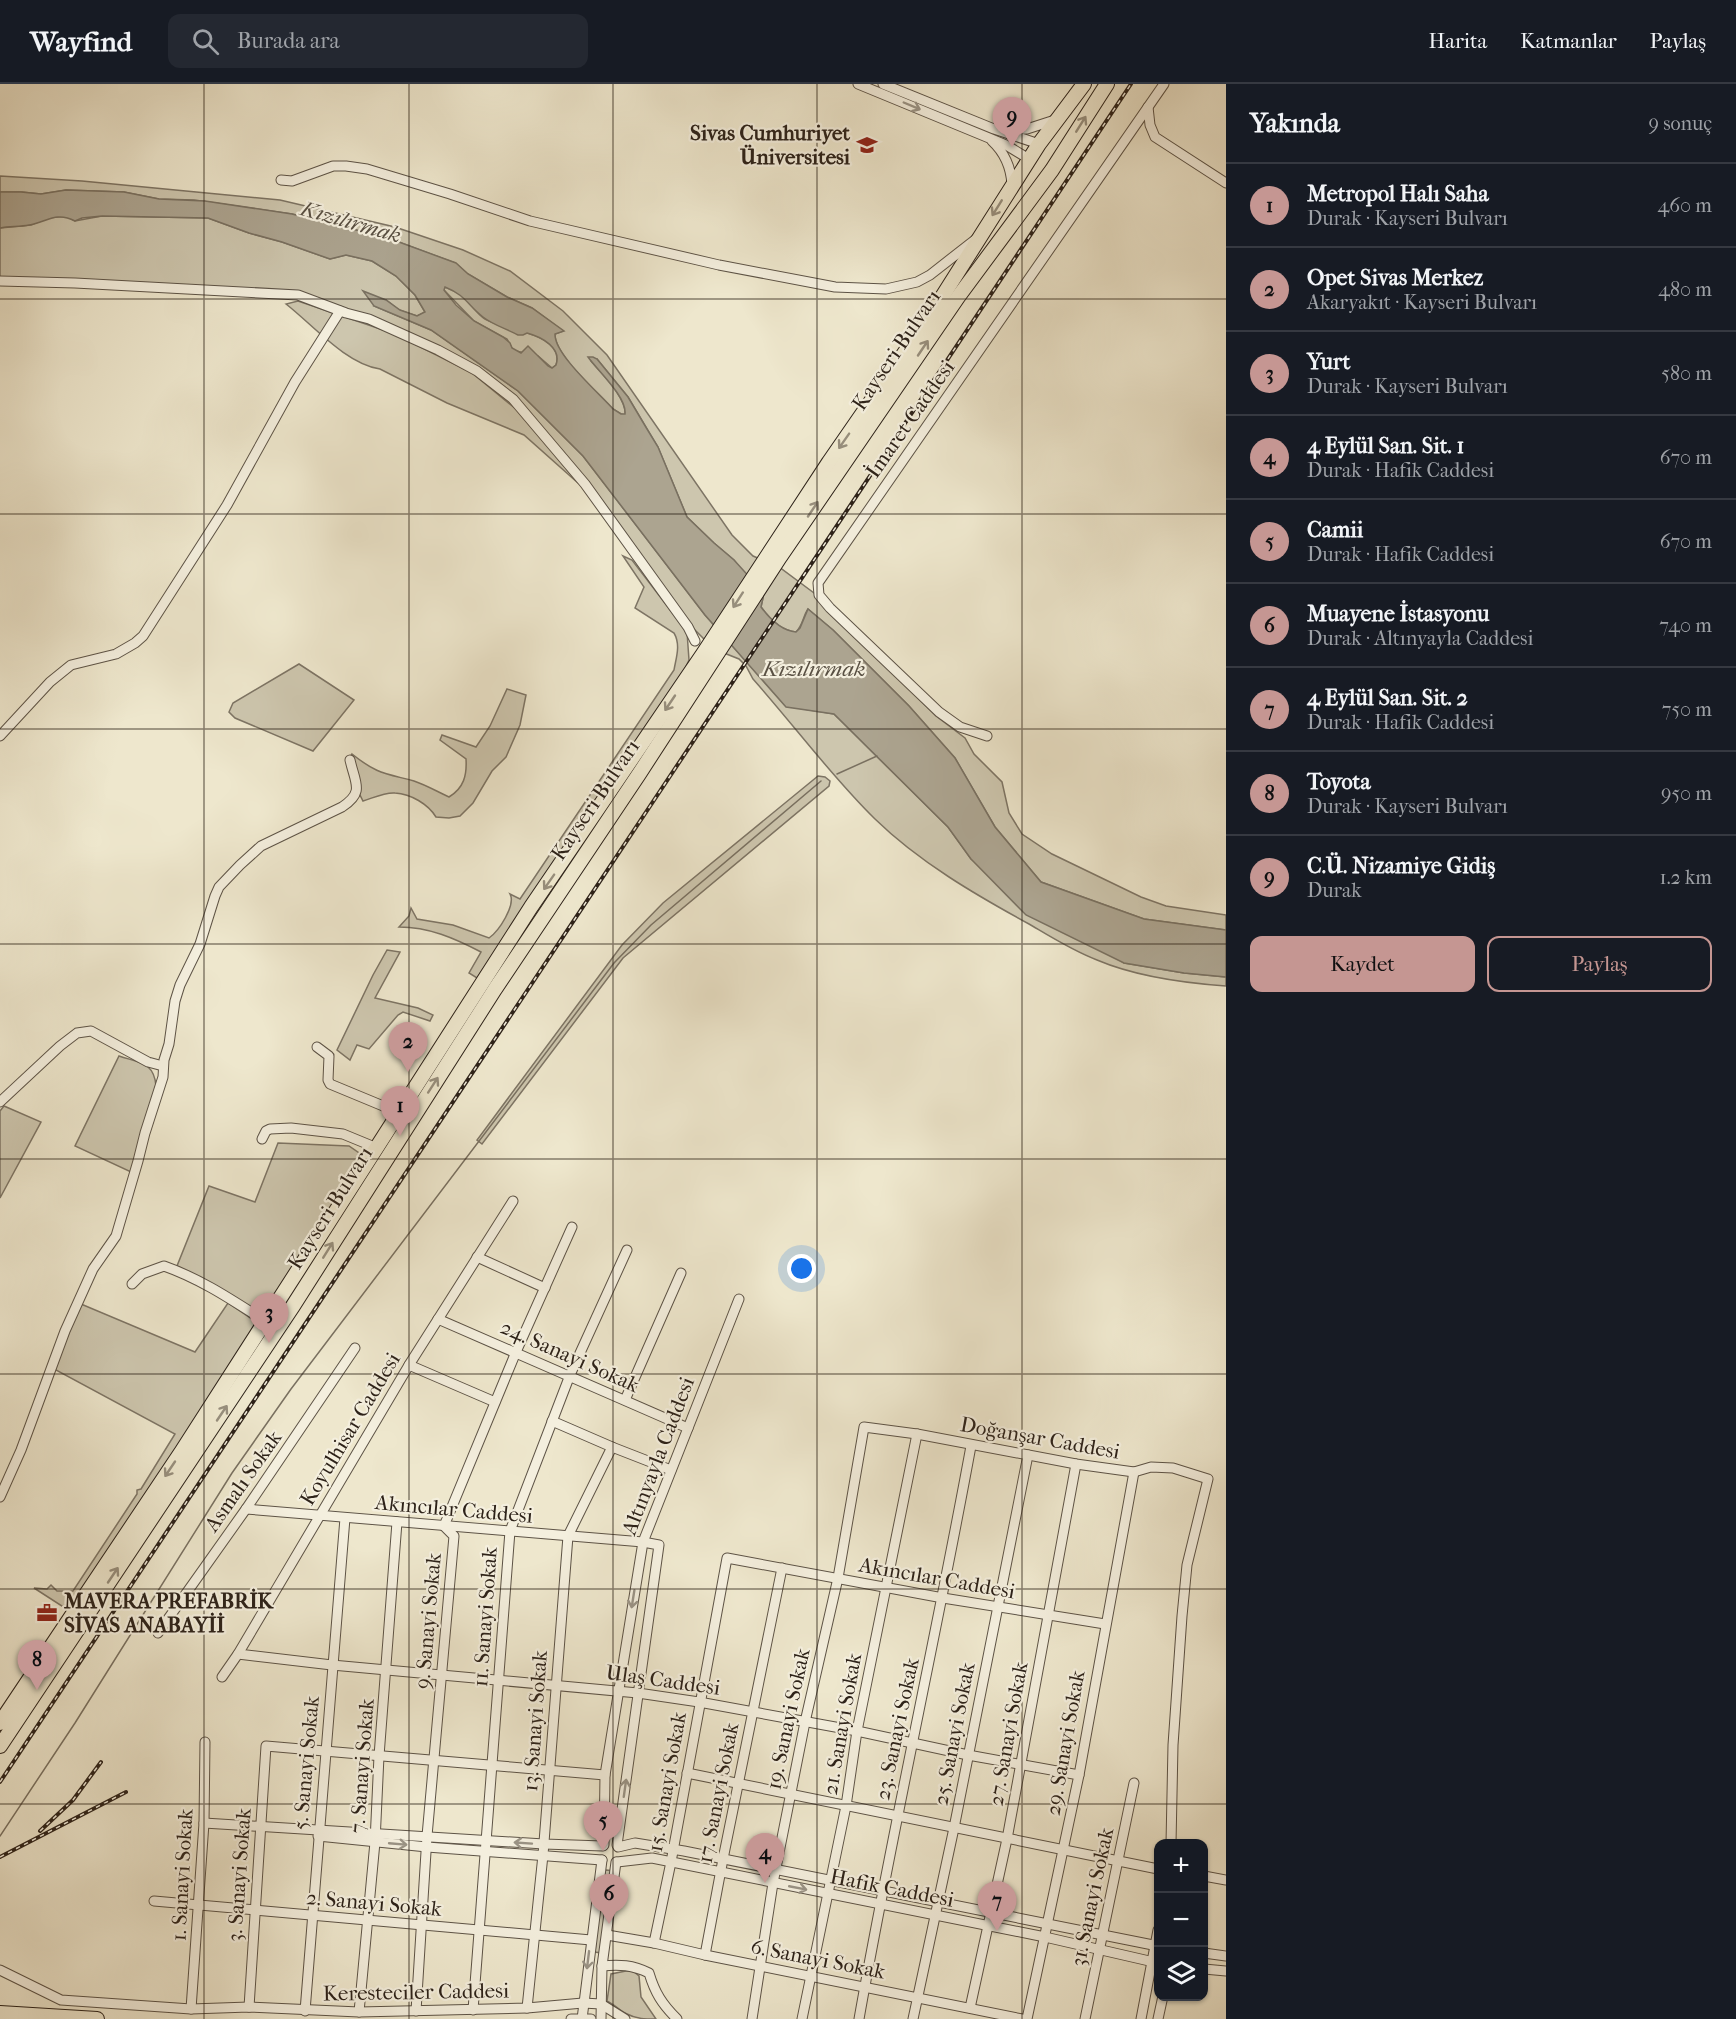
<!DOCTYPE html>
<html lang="tr">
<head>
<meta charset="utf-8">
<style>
	body { margin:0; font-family:"IM FELL French Canon",serif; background:#242831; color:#f1f3f6 }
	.controls { position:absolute; right:18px; bottom:18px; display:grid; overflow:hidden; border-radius:12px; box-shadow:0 2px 4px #0004 }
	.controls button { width:54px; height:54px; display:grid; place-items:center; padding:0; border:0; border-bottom:2px solid #363941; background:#171b24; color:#f1f3f6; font:30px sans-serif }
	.you { position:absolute; left:802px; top:1185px; width:21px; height:21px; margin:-15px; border:4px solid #fff; border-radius:50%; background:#1a73e8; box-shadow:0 0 0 9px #1a73e833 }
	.badge { display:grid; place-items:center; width:39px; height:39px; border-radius:50%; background:#c59692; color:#111; font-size:20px; font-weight:700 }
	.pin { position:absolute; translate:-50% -50px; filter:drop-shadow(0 2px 3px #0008) }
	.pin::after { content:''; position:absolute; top:32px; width:21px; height:18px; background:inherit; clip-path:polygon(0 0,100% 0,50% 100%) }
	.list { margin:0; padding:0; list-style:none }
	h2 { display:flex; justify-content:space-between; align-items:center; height:78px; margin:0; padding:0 24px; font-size:26px }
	h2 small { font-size:20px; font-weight:400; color:#9ea1a6 }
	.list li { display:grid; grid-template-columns:39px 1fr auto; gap:18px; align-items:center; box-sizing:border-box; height:84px; padding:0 24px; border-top:2px solid #363941 }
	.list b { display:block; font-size:22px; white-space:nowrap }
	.list p { margin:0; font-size:20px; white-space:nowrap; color:#9ea1a6 }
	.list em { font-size:20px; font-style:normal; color:#9ea1a6 }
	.actions { display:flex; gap:12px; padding:18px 24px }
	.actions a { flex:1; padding:14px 0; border:2px solid #c59692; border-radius:12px; text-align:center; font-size:21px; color:#c59692 }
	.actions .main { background:#c59692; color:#111 }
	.icon { flex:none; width:33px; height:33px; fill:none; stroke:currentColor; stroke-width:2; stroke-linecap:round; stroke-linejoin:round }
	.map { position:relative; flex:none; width:1226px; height:1935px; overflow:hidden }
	header { display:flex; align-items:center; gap:36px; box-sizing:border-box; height:84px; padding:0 30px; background:#171b24; border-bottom:2px solid #363941 }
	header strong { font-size:28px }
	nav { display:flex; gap:33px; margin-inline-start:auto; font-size:21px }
	.search { width:420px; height:54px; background:#242831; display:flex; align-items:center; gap:15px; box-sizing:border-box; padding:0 21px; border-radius:12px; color:#9ea1a6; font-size:22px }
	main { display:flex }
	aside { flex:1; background:#171b24 }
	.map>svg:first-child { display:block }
	.green { fill:#cdc6ae; stroke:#7d7464; stroke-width:1.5 }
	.water { fill:#aca490; stroke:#797060; stroke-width:1.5; fill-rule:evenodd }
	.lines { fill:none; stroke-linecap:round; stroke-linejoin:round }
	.stream { stroke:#797060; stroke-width:1.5 }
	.minor-casing { stroke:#5d5346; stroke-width:11 }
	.highway-casing { stroke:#2d2219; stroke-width:16 }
	.minor { stroke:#f4efde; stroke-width:9 }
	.highway { stroke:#eee7cd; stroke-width:14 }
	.rail-casing { stroke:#2d2219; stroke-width:4 }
	.rail { stroke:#f4efde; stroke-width:1.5; stroke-dasharray:4.5; stroke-linecap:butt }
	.oneway { stroke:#9a9385 }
	.oneway2 { stroke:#978e7c }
	.grid { fill:none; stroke:#2d2219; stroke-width:1.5; stroke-opacity:0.55 }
	.labels { text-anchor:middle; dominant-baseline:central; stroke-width:4.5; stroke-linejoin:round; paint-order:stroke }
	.poi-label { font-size:21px; font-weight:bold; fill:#2d2219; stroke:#f4efde; text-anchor:end }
	.street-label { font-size:21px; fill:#2d2219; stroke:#f4efde }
	.water-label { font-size:22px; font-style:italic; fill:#595043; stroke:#f4efde }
</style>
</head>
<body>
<header>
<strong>Wayfind</strong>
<div class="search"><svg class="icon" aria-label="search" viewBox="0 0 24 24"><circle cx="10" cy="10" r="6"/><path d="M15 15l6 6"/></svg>Burada ara</div>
<nav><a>Harita</a><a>Katmanlar</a><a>Paylaş</a></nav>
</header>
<main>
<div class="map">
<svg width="1226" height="1935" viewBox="0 0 1226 1935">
	<rect width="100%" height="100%" fill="#eee7cd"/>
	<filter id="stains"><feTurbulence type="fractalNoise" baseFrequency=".00333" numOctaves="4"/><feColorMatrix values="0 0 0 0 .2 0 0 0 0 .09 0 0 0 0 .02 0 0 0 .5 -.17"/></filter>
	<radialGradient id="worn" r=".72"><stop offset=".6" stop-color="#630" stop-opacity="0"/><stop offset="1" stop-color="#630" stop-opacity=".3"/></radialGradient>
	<!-- green -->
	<g class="green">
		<path d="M0,92L82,97L280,116L395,143L463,166L510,187L563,227L607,271L732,451L753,472L779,483L814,509L936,632L965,654L974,670L1002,698L1009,729L1022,750L1052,770L1141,813L1166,822L1226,831V846L1144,835L1041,798L995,743L955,674L909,622L833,546L808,525C803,532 803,541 796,548C782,547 769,534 761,523L763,514L734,476L714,459L687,433L658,363L647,345L628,313L597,275L591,277C601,289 627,314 625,331L621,330L613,325C599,309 554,271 555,250L563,247L532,224L507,213L468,190L455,179L388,154L292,130L194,116L159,115L124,108L66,106L41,110L22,108H0Z"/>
		<path d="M66,132L75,137L102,132L208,134L249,149L282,158L330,175L346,171L372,177L396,192L415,211L425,228L417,232L399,226L386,216L374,222L431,246L518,307L583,372L705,531L786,622L834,630L948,743L971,775L1124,879L1184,889L1226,893V902C1183,899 1137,893 1097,876C1073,867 1051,853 1029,840C976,811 919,778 875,735C831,692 794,641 753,595L746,582L739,575L714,565L691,542L588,397L479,284L325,217L0,193V144L31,141L48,134Z"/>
		<path d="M445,203C452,206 460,209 466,215C472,221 477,230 485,235C503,246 566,249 556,281L552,284L538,272L516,267L512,264L507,255L474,237L444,206Z"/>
		<path d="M298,217L395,250L472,289L522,330L578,399L524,351L447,319L380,285C346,280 313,241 286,220Z"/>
		<path d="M623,472L632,476L687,548L689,576L683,589L477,894L469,889L481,868C454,854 429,843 399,843L409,832L411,824L417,835L453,841L489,854C499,847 516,821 510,810L520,815L674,586C676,574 681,561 674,549L635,524L644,503Z"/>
		<path d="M299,580L354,616L313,667L235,634L229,628L233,619Z"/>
		<path d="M507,605L526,611L520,641L506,673L492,687L473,719L460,732L449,734L436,733C428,720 411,710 395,709C385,708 373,714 363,717L350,691L347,680L352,670C377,690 384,689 414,697C426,701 438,708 449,713C464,704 467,691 466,675L440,656L442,651L476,663L490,642Z"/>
		<path d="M818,692L825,693L830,697L829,702L623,874L482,1060L477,1056L622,861L663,819Z"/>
		<path d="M387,866L400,868L375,914L418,924L433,931L430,937L403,928L398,931L369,965L357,961L350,976L337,966L373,891Z"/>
		<path d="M119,972C140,979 154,978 156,1002L131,1088L75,1062Z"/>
		<path d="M4,1022L41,1038L0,1114V1027Z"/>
		<path d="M278,1059L349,1062L362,1071L265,1231L177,1182L209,1102L255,1118Z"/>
		<path d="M228,1219L259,1240L68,1526L34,1504L47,1505L51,1501L57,1507H73L137,1410V1406L141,1405L175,1350L54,1285L81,1220L195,1268Z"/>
		<path d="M606,1786L614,1787L601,1869L595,1868L602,1787Z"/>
		<path d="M626,1887H633L639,1892L641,1913L656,1935C646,1935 636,1935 627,1930C620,1927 615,1921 607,1917L611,1890Z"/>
	</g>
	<!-- water -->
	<path class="water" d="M66,106L124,108L159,115L205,117L292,130L388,154L456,179L468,190L507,213L532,224L564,247L555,250C554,270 599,309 613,325L621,330H625C627,313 598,287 588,273H593L597,275L628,313L647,345L658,363L687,433L714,459L734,476L764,509L761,523C769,534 782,547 796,548L800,544L808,525L833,546L909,622L955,674L995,743L1041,798L1144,835L1226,846V893L1184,889L1124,879L1026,831L971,775L948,743L834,630L786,623L705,531L583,372L518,307L431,246L374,222L363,207L386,216L400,226L417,232L425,228L415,211L396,192L372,177L346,171L330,175L282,158L249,149L208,134L102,132L82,134L75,137C56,127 47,138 29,141C19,143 10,142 0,144V108H21L41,110ZM445,203C467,212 467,221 483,233C493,241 507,245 518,251H523L527,249C542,253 562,264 556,281L552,284L548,282L528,262L521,269L512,264L510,259L503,253L474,237L456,221L444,206Z"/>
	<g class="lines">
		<!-- stream -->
		<g class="stream">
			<path d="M837,690L877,672"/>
			<path d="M0,1752L75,1639L232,1389L291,1305L614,879L651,841L821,697"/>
		</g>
		<!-- minor casing -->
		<g class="minor-casing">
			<g id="minor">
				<path d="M858,0L1006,61L1029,75"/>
				<path d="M883,0L994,45L1039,60"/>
				<path d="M1148,23L1150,41L1155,53L1226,99"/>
				<path d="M1008,46L1027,45L1058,35"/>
				<path d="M992,57C1005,69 1011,83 1012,101"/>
				<path d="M281,96L292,97L333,82H346L367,85L450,110L530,137L719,181L835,203L886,205L917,198L930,191L976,155"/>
				<path d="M0,197L75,199L298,211L346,229L369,235L438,266L477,287L513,315L585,400L688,543L695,557"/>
				<path d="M0,652L50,598L71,581L116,570L135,559L143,552L227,421L295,298L340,227"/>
				<path d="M987,652L960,643L939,628L830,524L819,511L818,499L1164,0"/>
				<path d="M317,963L329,972L328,996L330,1000L400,1029"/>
				<path d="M0,1018L60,962L77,949L91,947L148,978L163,982"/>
				<path d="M262,1055L266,1047L270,1045L291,1044L343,1050L377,1064"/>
				<path d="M477,1173L545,1204"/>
				<path d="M132,1200L142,1190L164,1182C201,1195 232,1216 265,1237"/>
				<path d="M438,1235L688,1344"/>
				<path d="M409,1281L495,1318"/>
				<path d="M625,1316L681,1189"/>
				<path d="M552,1337L612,1363L671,1386"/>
				<path d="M0,1413L21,1366L65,1247L93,1185L116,1152L138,1077L145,1049L163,993L164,976L169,960L175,917L180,901L200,860L215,812L219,803L240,781L261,762L342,723C365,708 355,699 350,676"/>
				<path d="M246,1425L643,1458L659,1461L617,1761"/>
				<path d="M158,1549L246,1425L355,1264"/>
				<path d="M238,1570L332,1581L638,1609L699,1618L857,1647L968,1671L1079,1691"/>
				<path d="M222,1593L238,1570L409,1281L513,1117"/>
				<path d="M687,1689L1158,1785"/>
				<path d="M204,1739L544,1760L603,1762"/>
				<path d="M318,1752L427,1763L602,1776"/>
				<path d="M604,1761L605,1691L643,1458L739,1215"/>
				<path d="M618,1763L635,1759L684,1767L1158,1862"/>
				<path d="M617,1778L652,1774L1045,1853L1158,1879"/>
				<path d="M1204,1792L1226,1796"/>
				<path d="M154,1817L591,1856"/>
				<path d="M607,1851L654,1859L705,1871L1022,1935"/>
				<path d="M654,1859L671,1778L727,1474L943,1514L1105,1540"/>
				<path d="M1204,1869L1226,1872"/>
				<path d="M705,1871L723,1775L782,1484"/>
				<path d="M602,1882C619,1880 633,1881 649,1889C655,1909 662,1920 677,1935"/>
				<path d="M1204,1885L1226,1887"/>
				<path d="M0,1886L61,1916L191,1925L249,1923L359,1928L527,1924L583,1919L601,1920L625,1935"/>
				<path d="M249,1923L266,1662L605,1691"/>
				<path d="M527,1924L543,1771L568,1452L612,1363"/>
				<path d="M970,1924L1007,1755L1076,1380"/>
				<path d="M191,1925L204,1739L205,1658"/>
				<path d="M473,1926L510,1447L570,1291L627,1166"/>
				<path d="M305,1927L345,1434"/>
				<path d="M416,1927L427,1752L454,1452L444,1442L516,1268L572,1143"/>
				<path d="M359,1928L375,1758L379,1672L397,1438"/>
				<path d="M571,1935H591"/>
				<path d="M582,1935L602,1776"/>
				<path d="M601,1935L602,1882L616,1778"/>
				<path d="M752,1935L773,1799L805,1638L838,1494L864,1343L917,1350L1076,1380L1134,1388L1151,1383L1173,1384L1208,1395L1187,1481L1182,1532L1173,1661L1171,1760"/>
				<path d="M802,1935L846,1722L857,1647L917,1350"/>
				<path d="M859,1935C893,1743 936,1553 971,1362"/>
				<path d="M913,1935L954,1744L1028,1371"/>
				<path d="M1027,1935L1079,1691L1134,1388"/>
				<path d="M1085,1935L1134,1699"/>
				<path d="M1141,1935L1158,1846"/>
				<path d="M1158,1935L1163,1912"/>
			</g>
		</g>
		<!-- highway casing -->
		<g class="highway-casing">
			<g id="highway">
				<path d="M0,1639L182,1367L531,823L703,570L829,378L930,232L1039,60L1084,0"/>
				<path d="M0,1662L293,1222L495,905L639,690L780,473L958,213L1052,86L1107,0"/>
				<path d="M0,1929L97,1935"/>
			</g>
		</g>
		<!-- minor -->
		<use href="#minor" class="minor"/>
		<!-- highway -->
		<use href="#highway" class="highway"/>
		<!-- rail casing -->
		<g class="rail-casing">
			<g id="rail">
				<path d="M0,1698L1131,0"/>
				<path d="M40,1747L73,1716L101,1678"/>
				<path d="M0,1773L126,1708"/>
			</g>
		</g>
		<!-- rail -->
		<use href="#rail" class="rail"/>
	</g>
	<!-- one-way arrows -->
	<defs><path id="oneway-shaft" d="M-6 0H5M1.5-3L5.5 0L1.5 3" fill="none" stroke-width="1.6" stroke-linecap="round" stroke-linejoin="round" transform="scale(1.5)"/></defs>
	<g class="oneway">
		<use href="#oneway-shaft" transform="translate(912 22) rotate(23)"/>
		<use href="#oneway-shaft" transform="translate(633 1515) rotate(99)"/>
		<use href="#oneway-shaft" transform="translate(625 1704) rotate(-82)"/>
		<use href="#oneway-shaft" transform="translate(523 1759) rotate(-176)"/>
		<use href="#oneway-shaft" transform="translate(398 1760) rotate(5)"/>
		<use href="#oneway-shaft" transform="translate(798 1804) rotate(11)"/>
		<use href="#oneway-shaft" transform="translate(588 1876) rotate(97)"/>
	</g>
	<g class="oneway2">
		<use href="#oneway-shaft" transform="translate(1081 40) rotate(-58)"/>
		<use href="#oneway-shaft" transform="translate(997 124) rotate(122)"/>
		<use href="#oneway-shaft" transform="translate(923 264) rotate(-56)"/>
		<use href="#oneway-shaft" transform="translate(844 357) rotate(125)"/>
		<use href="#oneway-shaft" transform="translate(813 425) rotate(-56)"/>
		<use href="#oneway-shaft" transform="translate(738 516) rotate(123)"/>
		<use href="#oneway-shaft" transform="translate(670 619) rotate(124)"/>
		<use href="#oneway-shaft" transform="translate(549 798) rotate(125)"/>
		<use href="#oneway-shaft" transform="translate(433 1001) rotate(-57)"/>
		<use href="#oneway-shaft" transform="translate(328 1166) rotate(-58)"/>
		<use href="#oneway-shaft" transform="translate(222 1329) rotate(-56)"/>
		<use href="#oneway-shaft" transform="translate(170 1385) rotate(124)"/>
		<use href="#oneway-shaft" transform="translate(113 1491) rotate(-56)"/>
	</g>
	<!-- grid -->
	<path class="grid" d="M204,0V1935M409,0V1935M613,0V1935M817,0V1935M1022,0V1935M0,215H1226M0,430H1226M0,645H1226M0,860H1226M0,1075H1226M0,1290H1226M0,1505H1226M0,1720H1226"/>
	<!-- icons -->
	<defs>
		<g id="university-bare" transform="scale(1.62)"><path d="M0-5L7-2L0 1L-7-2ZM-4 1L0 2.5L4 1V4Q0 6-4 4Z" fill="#8f2418" stroke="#f4efde" stroke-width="2.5" paint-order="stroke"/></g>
		<g id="office-bare" transform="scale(1.62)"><path d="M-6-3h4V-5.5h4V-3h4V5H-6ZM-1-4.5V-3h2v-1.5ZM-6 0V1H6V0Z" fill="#8f2418" stroke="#f4efde" stroke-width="2.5" paint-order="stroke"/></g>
	</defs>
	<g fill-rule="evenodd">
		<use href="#university-bare" x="867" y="61"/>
		<use href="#office-bare" x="47" y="1529"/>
	</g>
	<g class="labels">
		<!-- poi labels -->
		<g class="poi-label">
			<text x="850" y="49">Sivas Cumhuriyet<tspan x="850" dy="24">Üniversitesi</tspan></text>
			<text x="64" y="1517" text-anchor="start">MAVERA PREFABRİK<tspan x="64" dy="24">SİVAS ANABAYİİ</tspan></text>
		</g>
		<!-- street labels -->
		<g class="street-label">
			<text transform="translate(896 266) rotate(-56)">Kayseri Bulvarı</text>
			<text transform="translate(910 335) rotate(-55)">İmaret Caddesi</text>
			<text transform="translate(595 716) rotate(-56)">Kayseri Bulvarı</text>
			<text transform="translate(330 1124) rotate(-58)">Kayseri Bulvarı</text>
			<text transform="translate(570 1272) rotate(24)">24. Sanayi Sokak</text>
			<text transform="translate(350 1345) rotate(-59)">Koyulhisar Caddesi</text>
			<text transform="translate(1040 1354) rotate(10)">Doğanşar Caddesi</text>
			<text transform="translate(658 1372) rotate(-69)">Altınyayla Caddesi</text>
			<text transform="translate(243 1397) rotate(-55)">Asmalı Sokak</text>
			<text transform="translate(454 1425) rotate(5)">Akıncılar Caddesi</text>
			<text transform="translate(937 1494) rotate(10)">Akıncılar Caddesi</text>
			<text transform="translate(485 1533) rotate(-86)">11. Sanayi Sokak</text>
			<text transform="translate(428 1537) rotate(-85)">9. Sanayi Sokak</text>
			<text transform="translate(663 1596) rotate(8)">Ulaş Caddesi</text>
			<text transform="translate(788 1635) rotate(-78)">19. Sanayi Sokak</text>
			<text transform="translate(535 1637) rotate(-86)">13. Sanayi Sokak</text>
			<text transform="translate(842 1640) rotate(-80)">21. Sanayi Sokak</text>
			<text transform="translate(897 1645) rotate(-78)">23. Sanayi Sokak</text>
			<text transform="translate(954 1650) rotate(-79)">25. Sanayi Sokak</text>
			<text transform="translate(1008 1650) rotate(-80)">27. Sanayi Sokak</text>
			<text transform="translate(1065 1659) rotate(-80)">29. Sanayi Sokak</text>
			<text transform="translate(306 1679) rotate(-85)">5. Sanayi Sokak</text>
			<text transform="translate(362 1682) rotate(-86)">7. Sanayi Sokak</text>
			<text transform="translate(667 1698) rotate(-80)">15. Sanayi Sokak</text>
			<text transform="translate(718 1709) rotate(-79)">17. Sanayi Sokak</text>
			<text transform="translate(182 1791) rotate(-87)">1. Sanayi Sokak</text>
			<text transform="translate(239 1791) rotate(-86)">3. Sanayi Sokak</text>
			<text transform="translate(892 1804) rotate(11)">Hafik Caddesi</text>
			<text transform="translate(1092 1813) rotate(-78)">31. Sanayi Sokak</text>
			<text transform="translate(374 1819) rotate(5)">2. Sanayi Sokak</text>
			<text transform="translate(818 1875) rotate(11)">6. Sanayi Sokak</text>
			<text transform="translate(416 1908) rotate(-1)">Keresteciler Caddesi</text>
		</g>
		<!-- water labels -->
		<g class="water-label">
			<text transform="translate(351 138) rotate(16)">Kızılırmak</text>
			<text x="814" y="585">Kızılırmak</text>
		</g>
	</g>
	<rect width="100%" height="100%" filter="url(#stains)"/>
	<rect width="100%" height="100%" fill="url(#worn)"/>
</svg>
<div class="controls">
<button>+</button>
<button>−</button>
<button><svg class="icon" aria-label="layers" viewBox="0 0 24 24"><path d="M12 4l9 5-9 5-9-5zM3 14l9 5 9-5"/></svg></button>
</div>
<div class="you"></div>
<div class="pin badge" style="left:400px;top:1052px">1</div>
<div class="pin badge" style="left:408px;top:988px">2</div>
<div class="pin badge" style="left:269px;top:1259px">3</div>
<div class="pin badge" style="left:765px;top:1799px">4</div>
<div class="pin badge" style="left:603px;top:1767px">5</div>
<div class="pin badge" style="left:609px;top:1840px">6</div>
<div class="pin badge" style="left:997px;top:1847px">7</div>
<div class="pin badge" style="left:37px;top:1606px">8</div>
<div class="pin badge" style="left:1012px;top:63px">9</div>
</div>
<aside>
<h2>Yakında<small>9 sonuç</small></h2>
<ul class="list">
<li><span class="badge">1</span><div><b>Metropol Halı Saha</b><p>Durak · Kayseri Bulvarı</p></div><em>460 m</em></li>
<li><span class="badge">2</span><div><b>Opet Sivas Merkez</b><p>Akaryakıt · Kayseri Bulvarı</p></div><em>480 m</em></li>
<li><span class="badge">3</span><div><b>Yurt</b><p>Durak · Kayseri Bulvarı</p></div><em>580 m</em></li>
<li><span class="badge">4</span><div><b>4 Eylül San. Sit. 1</b><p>Durak · Hafik Caddesi</p></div><em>670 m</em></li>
<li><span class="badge">5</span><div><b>Camii</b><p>Durak · Hafik Caddesi</p></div><em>670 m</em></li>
<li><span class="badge">6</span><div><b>Muayene İstasyonu</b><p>Durak · Altınyayla Caddesi</p></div><em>740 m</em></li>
<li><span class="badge">7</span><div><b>4 Eylül San. Sit. 2</b><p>Durak · Hafik Caddesi</p></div><em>750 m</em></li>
<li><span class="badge">8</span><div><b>Toyota</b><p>Durak · Kayseri Bulvarı</p></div><em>950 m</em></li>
<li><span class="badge">9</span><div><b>C.Ü. Nizamiye Gidiş</b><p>Durak</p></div><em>1.2 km</em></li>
</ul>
<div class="actions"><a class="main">Kaydet</a><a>Paylaş</a></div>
</aside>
</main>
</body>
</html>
